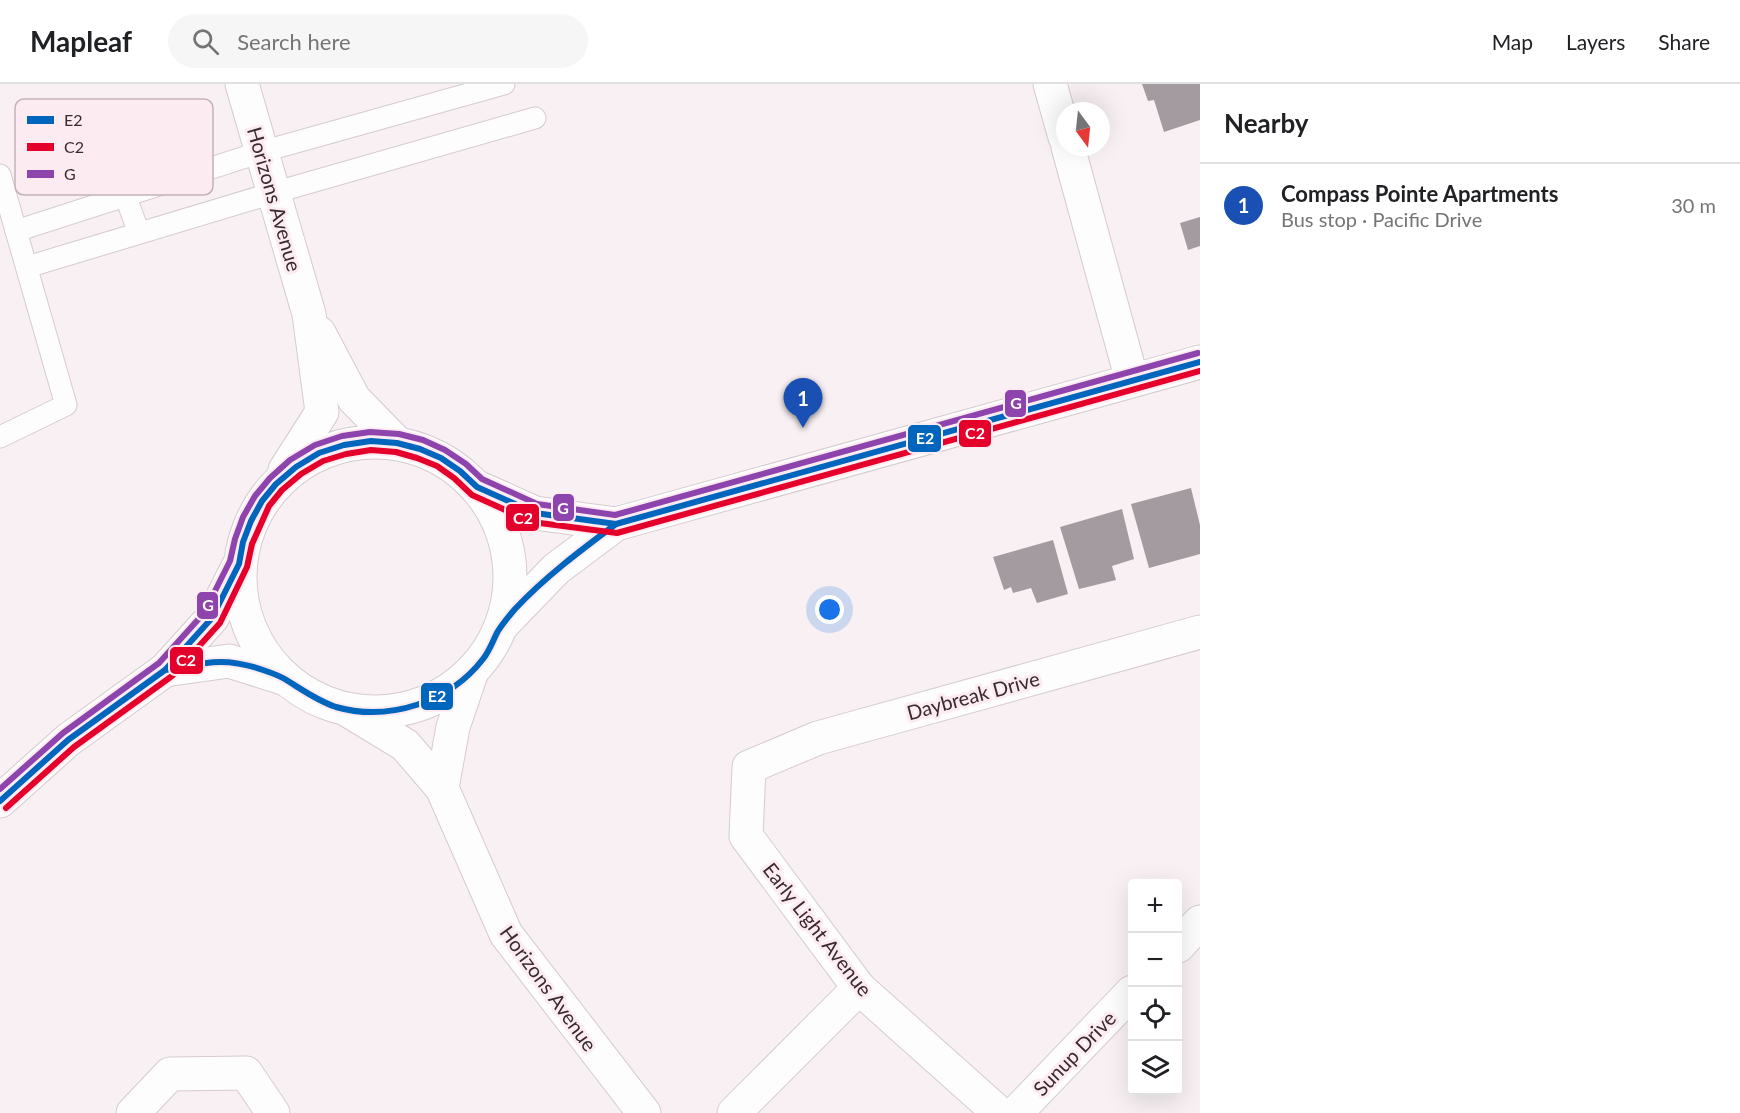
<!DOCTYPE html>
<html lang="en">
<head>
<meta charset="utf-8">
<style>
	body { margin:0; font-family:Lato,sans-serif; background:#f6f6f6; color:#202124 }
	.controls { position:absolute; right:18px; bottom:18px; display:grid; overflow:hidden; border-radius:6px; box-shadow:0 6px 24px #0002 }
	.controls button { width:54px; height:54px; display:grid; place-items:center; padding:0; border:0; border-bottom:2px solid #e0e0e0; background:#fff; color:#202124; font:30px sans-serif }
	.compass { position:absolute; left:1056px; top:18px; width:54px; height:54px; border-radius:50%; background:#fff; box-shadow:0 6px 24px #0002; rotate:165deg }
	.you { position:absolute; left:830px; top:526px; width:21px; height:21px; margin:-15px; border:4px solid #fff; border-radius:50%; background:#1a73e8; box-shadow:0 0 0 9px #1a73e833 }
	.badge { display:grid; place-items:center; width:39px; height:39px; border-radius:50%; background:#1a73e8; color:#fff; font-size:20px; font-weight:700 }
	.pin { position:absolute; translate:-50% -50px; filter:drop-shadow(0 2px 3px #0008) }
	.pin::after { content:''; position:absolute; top:32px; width:21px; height:18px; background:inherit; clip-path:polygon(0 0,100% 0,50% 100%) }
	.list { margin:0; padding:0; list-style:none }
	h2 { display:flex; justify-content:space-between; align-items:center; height:78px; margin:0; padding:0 24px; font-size:26px }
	h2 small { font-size:20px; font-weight:400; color:#757577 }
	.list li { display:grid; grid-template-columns:39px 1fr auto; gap:18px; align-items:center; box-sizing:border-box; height:84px; padding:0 24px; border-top:2px solid #e0e0e0 }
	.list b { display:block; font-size:22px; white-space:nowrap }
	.list p { margin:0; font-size:20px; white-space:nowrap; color:#757577 }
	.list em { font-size:20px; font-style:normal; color:#757577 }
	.icon { flex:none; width:33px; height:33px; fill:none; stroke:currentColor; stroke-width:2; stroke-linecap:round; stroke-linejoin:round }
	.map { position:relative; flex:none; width:1200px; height:1029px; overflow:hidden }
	header { display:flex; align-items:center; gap:36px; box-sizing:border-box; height:84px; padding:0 30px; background:#fff; border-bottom:2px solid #e0e0e0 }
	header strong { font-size:28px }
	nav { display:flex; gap:33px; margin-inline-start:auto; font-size:21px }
	.search { width:420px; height:54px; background:#f6f6f6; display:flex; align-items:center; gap:15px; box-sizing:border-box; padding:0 21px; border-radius:33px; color:#757577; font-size:22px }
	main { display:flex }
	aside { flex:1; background:#fff }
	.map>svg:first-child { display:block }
	.building { fill:#a49ba0 }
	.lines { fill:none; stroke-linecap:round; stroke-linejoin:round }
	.lane-casing { stroke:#d6cbcf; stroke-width:23 }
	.street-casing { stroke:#d6cbcf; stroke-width:35 }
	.lane { stroke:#fefdfd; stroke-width:21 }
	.street { stroke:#fefdfd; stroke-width:33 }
	.bus-1-casing { stroke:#fcecf1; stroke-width:10 }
	.bus-2-casing { stroke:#fcecf1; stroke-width:10 }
	.bus-3-casing { stroke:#fcecf1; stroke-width:10 }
	.bus-1 { stroke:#0065bd; stroke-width:6 }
	.bus-2 { stroke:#e4002b; stroke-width:6 }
	.bus-3 { stroke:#8e44ad; stroke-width:6 }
	.labels { text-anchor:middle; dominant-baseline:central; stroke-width:6; stroke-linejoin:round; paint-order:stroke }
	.street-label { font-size:20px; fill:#392a2f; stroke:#fcecf1 }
	.key { fill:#fcecf1; stroke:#c2b2b7; stroke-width:1.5 }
	.key-label { font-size:16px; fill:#392a2f }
	.line-badge { stroke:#fcecf1; stroke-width:2 }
	.badge-label { font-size:16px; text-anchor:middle; font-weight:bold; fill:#fff }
</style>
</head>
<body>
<header>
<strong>Mapleaf</strong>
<div class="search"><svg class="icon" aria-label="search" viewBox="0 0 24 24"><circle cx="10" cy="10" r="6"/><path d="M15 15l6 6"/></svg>Search here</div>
<nav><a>Map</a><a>Layers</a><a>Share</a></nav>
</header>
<main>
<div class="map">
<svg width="1200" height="1029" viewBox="0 0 1200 1029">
	<rect width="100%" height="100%" fill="#f8f0f2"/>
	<!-- building -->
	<g class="building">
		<path d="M1142,0H1200V36L1164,48L1154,16L1148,17Z"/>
		<path d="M1200,133V162L1188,166L1180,139Z"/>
		<path d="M1191,404L1200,441V470L1149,484L1131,420Z"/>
		<path d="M1122,425L1134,475L1112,482L1116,496L1079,505L1060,443Z"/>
		<path d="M1053,456L1068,510L1037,519L1031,504L1013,509L1011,503L1004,506L993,473Z"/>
	</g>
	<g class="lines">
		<!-- lane casing -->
		<g class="lane-casing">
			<g id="lane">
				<path d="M0,91L66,321L0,353"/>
				<path d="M125,111L139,149"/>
				<path d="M16,147L261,68L504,0"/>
				<path d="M27,183L273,109L535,34"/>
			</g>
		</g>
		<!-- street casing -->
		<g class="street-casing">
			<g id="street">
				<path d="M242,0L309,230L322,328L285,386"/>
				<path d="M1050,0L1065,53"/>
				<path d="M1068,63L1132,296"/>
				<path d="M319,249L354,315L397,359"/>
				<circle cx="375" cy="493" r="135"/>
				<path d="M477,403L535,429L616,440"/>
				<path d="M502,541L556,485L616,440L1200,278"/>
				<path d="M165,586L229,577L286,595"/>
				<path d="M349,627L405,661L442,704L506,850L644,1029"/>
				<path d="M442,704L453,643L472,587"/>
				<path d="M0,717L68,656L165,586L212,534L239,481"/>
				<path d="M1178,862L1200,838"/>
				<path d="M133,1029L170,990L246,989L273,1029"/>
				<path d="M734,1029L859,904"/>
				<path d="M999,1029L859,904L746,752L749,683L818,654L1200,548"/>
				<path d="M1016,1029L1132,908"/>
			</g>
		</g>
		<!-- lane -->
		<use href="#lane" class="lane"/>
		<!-- street -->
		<use href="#street" class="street"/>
		<!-- bus-1 casing -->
		<g class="bus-1-casing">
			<g id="bus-1">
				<path d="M165,586C205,579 223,572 263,586C272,589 281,592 288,597C304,607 318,617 336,623C389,638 450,618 483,575C490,566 493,556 498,547C503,539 509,532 515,525C545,493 581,466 616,440L1200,278"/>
				<path d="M0,717L68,656L165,586L212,534L239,480L243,458L251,437L262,417L276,400L296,383L319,369L344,361L371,357L397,359L420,365L441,374L460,387L477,403L535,429L616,440"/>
			</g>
		</g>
		<!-- bus-2 casing -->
		<g class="bus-2-casing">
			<path id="bus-2" d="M6,724L74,663L172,592L220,539L247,483L252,460L269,422L282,406L301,390L323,377L346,370L371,366L396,368L417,374L437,382L454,394L472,411L532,438L617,449L1200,287"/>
		</g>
		<!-- bus-3 casing -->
		<g class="bus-3-casing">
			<path id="bus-3" d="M0,705L63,649L159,579L204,529L230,477L235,455L243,433L255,412L270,394L290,376L315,361L342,352L370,348L399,350L423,356L445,366L466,380L482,395L537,420L615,431L1198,269"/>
		</g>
		<!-- bus-1 -->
		<use href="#bus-1" class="bus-1"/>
		<!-- bus-2 -->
		<use href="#bus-2" class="bus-2"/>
		<!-- bus-3 -->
		<use href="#bus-3" class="bus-3"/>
	</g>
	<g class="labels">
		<!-- street labels -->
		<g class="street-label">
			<text transform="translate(275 115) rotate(74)">Horizons Avenue</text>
			<text transform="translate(973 611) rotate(-15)">Daybreak Drive</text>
			<text transform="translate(818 845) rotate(52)">Early Light Avenue</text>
			<text transform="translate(549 904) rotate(54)">Horizons Avenue</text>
			<text transform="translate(1074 969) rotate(-46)">Sunup Drive</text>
		</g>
	</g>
	<!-- legend -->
	<rect x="15" y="15" width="198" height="96" rx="9" class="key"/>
	<rect x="27" y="32" width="27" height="8" fill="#0065bd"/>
	<rect x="27" y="59" width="27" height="8" fill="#e4002b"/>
	<rect x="27" y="86" width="27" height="8" fill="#8e44ad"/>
	<g class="key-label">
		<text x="64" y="42">E2</text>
		<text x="64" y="69">C2</text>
		<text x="64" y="96">G</text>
	</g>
	<g class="line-badge">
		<rect x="1004" y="305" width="23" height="29" rx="6" fill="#8e44ad"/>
		<rect x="958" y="335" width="34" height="29" rx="6" fill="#e4002b"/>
		<rect x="907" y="340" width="35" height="29" rx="6" fill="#0065bd"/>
		<rect x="552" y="409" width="23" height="29" rx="6" fill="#8e44ad"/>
		<rect x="505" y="419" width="35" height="29" rx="6" fill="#e4002b"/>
		<rect x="196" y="507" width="23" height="29" rx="6" fill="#8e44ad"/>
		<rect x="169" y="562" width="35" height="29" rx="6" fill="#e4002b"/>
		<rect x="420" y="598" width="34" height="29" rx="6" fill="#0065bd"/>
	</g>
	<g class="badge-label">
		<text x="1016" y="325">G</text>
		<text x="975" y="355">C2</text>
		<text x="925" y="360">E2</text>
		<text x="563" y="430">G</text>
		<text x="523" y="440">C2</text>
		<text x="208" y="527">G</text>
		<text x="186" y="582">C2</text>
		<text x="437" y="618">E2</text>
	</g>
</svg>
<div class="controls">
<button>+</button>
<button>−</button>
<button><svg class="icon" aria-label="locate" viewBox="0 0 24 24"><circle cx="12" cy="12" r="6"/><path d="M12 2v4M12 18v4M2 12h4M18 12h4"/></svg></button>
<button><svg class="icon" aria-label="layers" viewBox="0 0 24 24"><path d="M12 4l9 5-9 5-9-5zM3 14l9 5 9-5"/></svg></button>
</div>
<svg class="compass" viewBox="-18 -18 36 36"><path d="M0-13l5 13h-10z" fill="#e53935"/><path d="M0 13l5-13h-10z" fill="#757577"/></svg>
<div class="you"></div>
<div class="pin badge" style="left:803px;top:344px;background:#1a4fb4">1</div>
</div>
<aside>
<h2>Nearby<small></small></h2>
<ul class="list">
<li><span class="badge" style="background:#1a4fb4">1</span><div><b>Compass Pointe Apartments</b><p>Bus stop · Pacific Drive</p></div><em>30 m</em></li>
</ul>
</aside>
</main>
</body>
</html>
